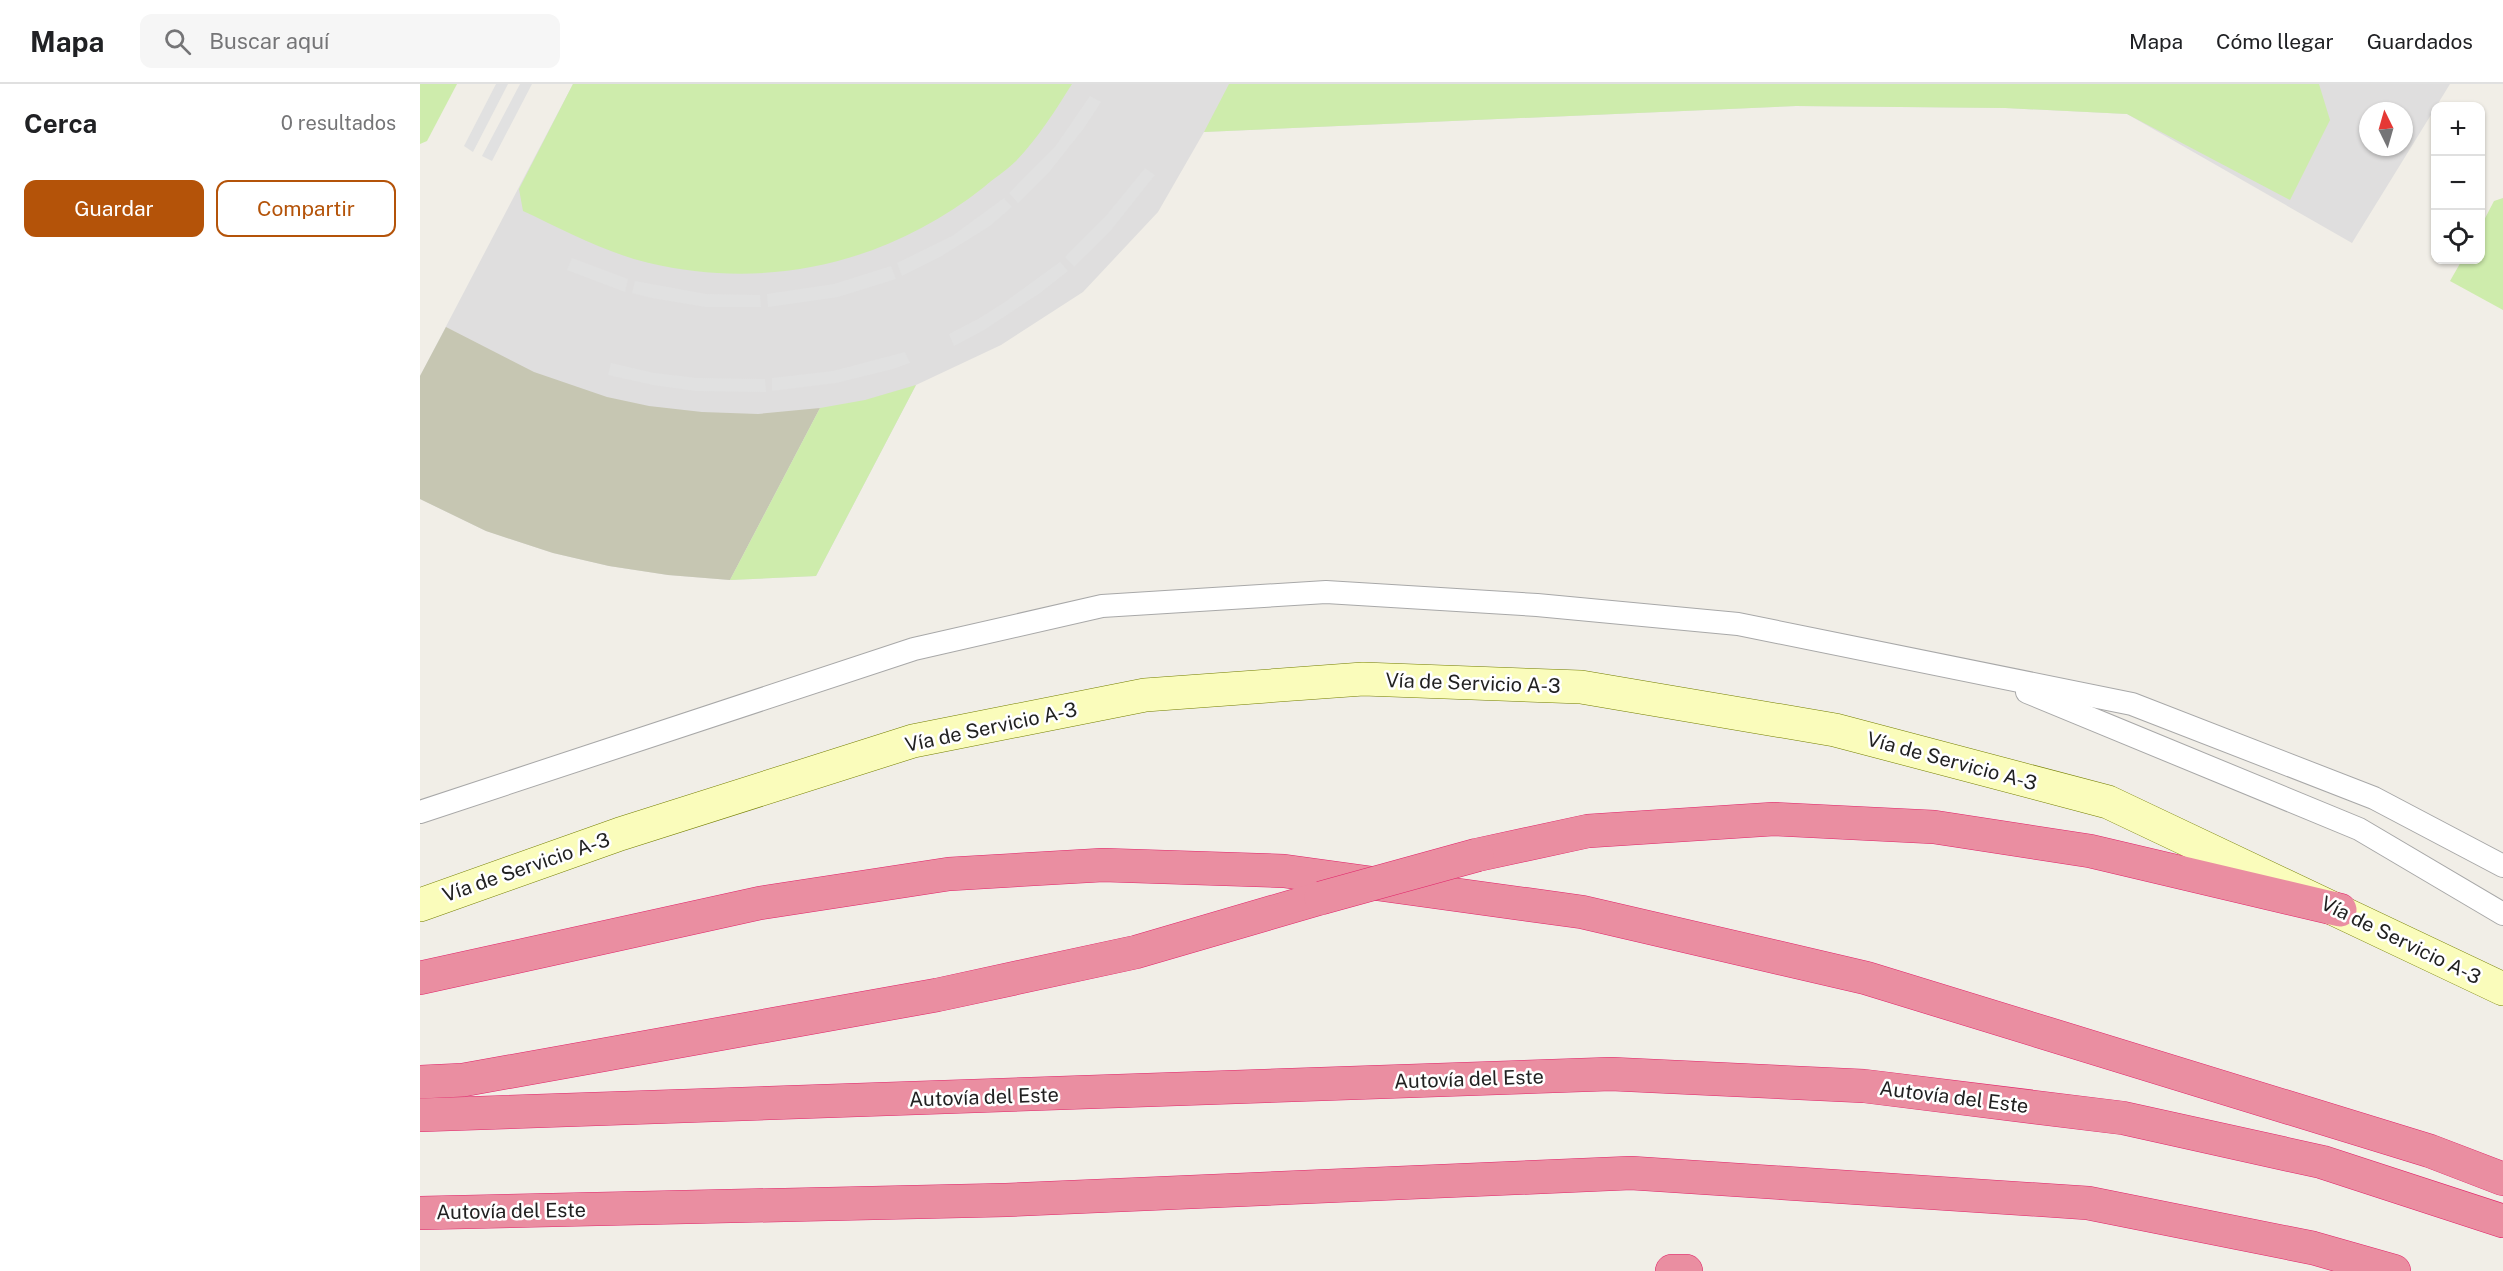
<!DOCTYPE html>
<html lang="es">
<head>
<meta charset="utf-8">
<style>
	body { margin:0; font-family:"Public Sans",sans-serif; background:#f6f6f6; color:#202124 }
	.controls { position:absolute; right:18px; top:18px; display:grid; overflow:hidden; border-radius:12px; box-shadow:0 2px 4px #0004 }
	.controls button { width:54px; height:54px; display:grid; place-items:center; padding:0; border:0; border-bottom:2px solid #e0e0e0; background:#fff; color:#202124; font:30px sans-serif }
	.compass { position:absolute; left:1939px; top:18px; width:54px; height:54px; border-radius:50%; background:#fff; box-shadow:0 2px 4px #0004; rotate:355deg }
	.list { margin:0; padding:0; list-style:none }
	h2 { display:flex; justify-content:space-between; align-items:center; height:78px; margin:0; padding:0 24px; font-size:26px }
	h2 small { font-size:20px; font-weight:400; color:#757577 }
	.actions { display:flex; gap:12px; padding:18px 24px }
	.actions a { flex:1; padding:14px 0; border:2px solid #b45309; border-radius:12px; text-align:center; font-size:21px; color:#b45309 }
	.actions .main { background:#b45309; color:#fff }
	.icon { flex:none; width:33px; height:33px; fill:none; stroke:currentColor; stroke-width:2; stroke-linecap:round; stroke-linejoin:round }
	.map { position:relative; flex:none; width:2083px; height:1187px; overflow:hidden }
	header { display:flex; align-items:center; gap:36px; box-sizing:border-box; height:84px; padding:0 30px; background:#fff; border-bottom:2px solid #e0e0e0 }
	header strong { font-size:28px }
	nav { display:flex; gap:33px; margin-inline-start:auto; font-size:21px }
	.search { width:420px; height:54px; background:#f6f6f6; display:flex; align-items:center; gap:15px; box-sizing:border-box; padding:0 21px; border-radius:12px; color:#757577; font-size:22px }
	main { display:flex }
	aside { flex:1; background:#fff }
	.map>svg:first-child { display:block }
	.residential { fill:#dfdede; fill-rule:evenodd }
	.construction { fill:#c6c6b2 }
	.grass { fill:#ceecac }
	.parking { fill:#e1e1e1 }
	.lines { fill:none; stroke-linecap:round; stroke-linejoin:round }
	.service-casing { stroke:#a8a8a8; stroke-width:24 }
	.secondary-casing { stroke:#747e02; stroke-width:34 }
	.motorway-casing { stroke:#e12369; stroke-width:34 }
	.service { stroke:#fff; stroke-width:22 }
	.secondary { stroke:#fafcbb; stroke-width:33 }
	.motorway { stroke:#ea8ea1; stroke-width:33 }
	.motorway-bridge-casing { stroke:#e12369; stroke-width:34; stroke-linecap:butt }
	.motorway-bridge { stroke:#ea8ea1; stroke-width:33 }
	.labels { text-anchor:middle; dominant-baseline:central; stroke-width:5; stroke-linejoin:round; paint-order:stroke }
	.street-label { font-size:20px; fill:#212121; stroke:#fff }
</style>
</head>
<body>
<header>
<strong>Mapa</strong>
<div class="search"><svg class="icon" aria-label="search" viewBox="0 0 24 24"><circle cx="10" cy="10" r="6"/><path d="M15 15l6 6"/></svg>Buscar aquí</div>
<nav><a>Mapa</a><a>Cómo llegar</a><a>Guardados</a></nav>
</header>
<main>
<aside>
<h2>Cerca<small>0 resultados</small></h2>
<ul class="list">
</ul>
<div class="actions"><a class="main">Guardar</a><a>Compartir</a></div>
</aside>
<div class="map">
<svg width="2083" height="1187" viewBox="0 0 2083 1187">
	<rect width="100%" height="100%" fill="#f1eee7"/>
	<!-- residential -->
	<path class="residential" d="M153,0H2030L1932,159L1707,30L1585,24L1376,22L784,48L738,128L663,208L581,261L496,301L396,492L310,496L248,491L189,482L133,469L66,447L0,415V292ZM1948,27H1984V63H1948Z"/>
	<!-- construction -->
	<path class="construction" d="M26,243L114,288L187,313L229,322L282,328L338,330L400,324L310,496L248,491L189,482L133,469L66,447L0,415V292Z"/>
	<!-- grass -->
	<g class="grass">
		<path d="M0,0H37L7,57L0,60Z"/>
		<path d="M153,0H652C635,27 618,54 596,77C586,87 574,94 564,103C468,179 349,207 229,179C186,169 144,146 103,127L99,105Z"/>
		<path d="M809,0H1899L1910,36L1870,116L1707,30L1585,24L1376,22L784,48Z"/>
		<path d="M2083,114V226L2030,197L2042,176H2060L2061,142L2074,117Z"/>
		<path d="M496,301L396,492L310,496L400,324L445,316Z"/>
	</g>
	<!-- parking -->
	<g class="parking">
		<path d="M76,0H88L53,68L44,62Z"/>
		<path d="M100,0H112L72,77L62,72Z"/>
		<path d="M670,12L681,18L664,44L630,87L598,119L589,109L635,63Z"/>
		<path d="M725,84L735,91L692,145L654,183L645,173L684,134Z"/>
		<path d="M584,114L592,123L570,142L520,173L482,192L477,179L532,152Z"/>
		<path d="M152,174L208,195L205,208L147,186Z"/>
		<path d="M640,178L648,187L620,209L564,246L534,262L529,250L558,235L585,218Z"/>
		<path d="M471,182L476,195L418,213L348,223L347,210L414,200Z"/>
		<path d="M215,197L286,210L340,211L341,223H286L232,214L212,209Z"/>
		<path d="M485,268L490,279L473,285L416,299L352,307V294L413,287Z"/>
		<path d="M191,279L234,289L277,294L345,295L346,308L276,307L233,301L188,291Z"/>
	</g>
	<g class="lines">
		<!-- service casing -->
		<g class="service-casing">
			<g id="service">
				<path d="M1607,608L1939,745L2083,830"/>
				<path d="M0,728L494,565L682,522L906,508L1117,521L1318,540L1712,620L1954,714L2083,782"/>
			</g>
		</g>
		<!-- secondary casing -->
		<g class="secondary-casing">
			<path id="secondary" d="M0,821L200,750L493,657L725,611L943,595L1161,603L1415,646L1688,718L2083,905"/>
		</g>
		<!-- motorway casing -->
		<g class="motorway-casing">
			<g id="motorway">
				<path d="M1057,771L1168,747L1354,735L1514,743L1670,767L1920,826"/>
				<path d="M0,894L340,819L529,790L683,781L864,787L1162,828L1446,894L2010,1067L2083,1095"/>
				<path d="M0,998L43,996L517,911L716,868L901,814"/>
				<path d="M0,1031L1191,990L1444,1002L1703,1034L1902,1078L2083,1137"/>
				<path d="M0,1129L586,1116L1211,1089L1668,1119L1893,1164L1974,1187"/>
				<path d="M1252,1187H1266"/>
			</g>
		</g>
		<!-- service -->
		<use href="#service" class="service"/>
		<!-- secondary -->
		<use href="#secondary" class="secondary"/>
		<!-- motorway -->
		<use href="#motorway" class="motorway"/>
		<!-- motorway-bridge casing -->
		<g class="motorway-bridge-casing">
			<path id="motorway-bridge" d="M901,814L1057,771"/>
		</g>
		<!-- motorway-bridge -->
		<use href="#motorway-bridge" class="motorway-bridge"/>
	</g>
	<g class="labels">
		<!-- street labels -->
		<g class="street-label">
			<text transform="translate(1053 599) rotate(2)">Vía de Servicio A-3</text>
			<text transform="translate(571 643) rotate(-12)">Vía de Servicio A-3</text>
			<text transform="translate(1532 677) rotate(15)">Vía de Servicio A-3</text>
			<text transform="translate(106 783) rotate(-19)">Vía de Servicio A-3</text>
			<text transform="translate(1981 856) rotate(26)">Vía de Servicio A-3</text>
			<text transform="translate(1049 995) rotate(-2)">Autovía del Este</text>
			<text transform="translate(564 1013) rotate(-2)">Autovía del Este</text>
			<text transform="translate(1534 1013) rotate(7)">Autovía del Este</text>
			<text transform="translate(91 1127) rotate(-1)">Autovía del Este</text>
		</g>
	</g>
</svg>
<div class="controls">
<button>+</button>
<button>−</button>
<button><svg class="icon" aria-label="locate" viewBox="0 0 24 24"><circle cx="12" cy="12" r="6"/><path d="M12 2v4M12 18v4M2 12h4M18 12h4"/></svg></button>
</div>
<svg class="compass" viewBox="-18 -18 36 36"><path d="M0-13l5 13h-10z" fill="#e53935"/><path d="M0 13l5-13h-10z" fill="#757577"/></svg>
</div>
</main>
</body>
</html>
